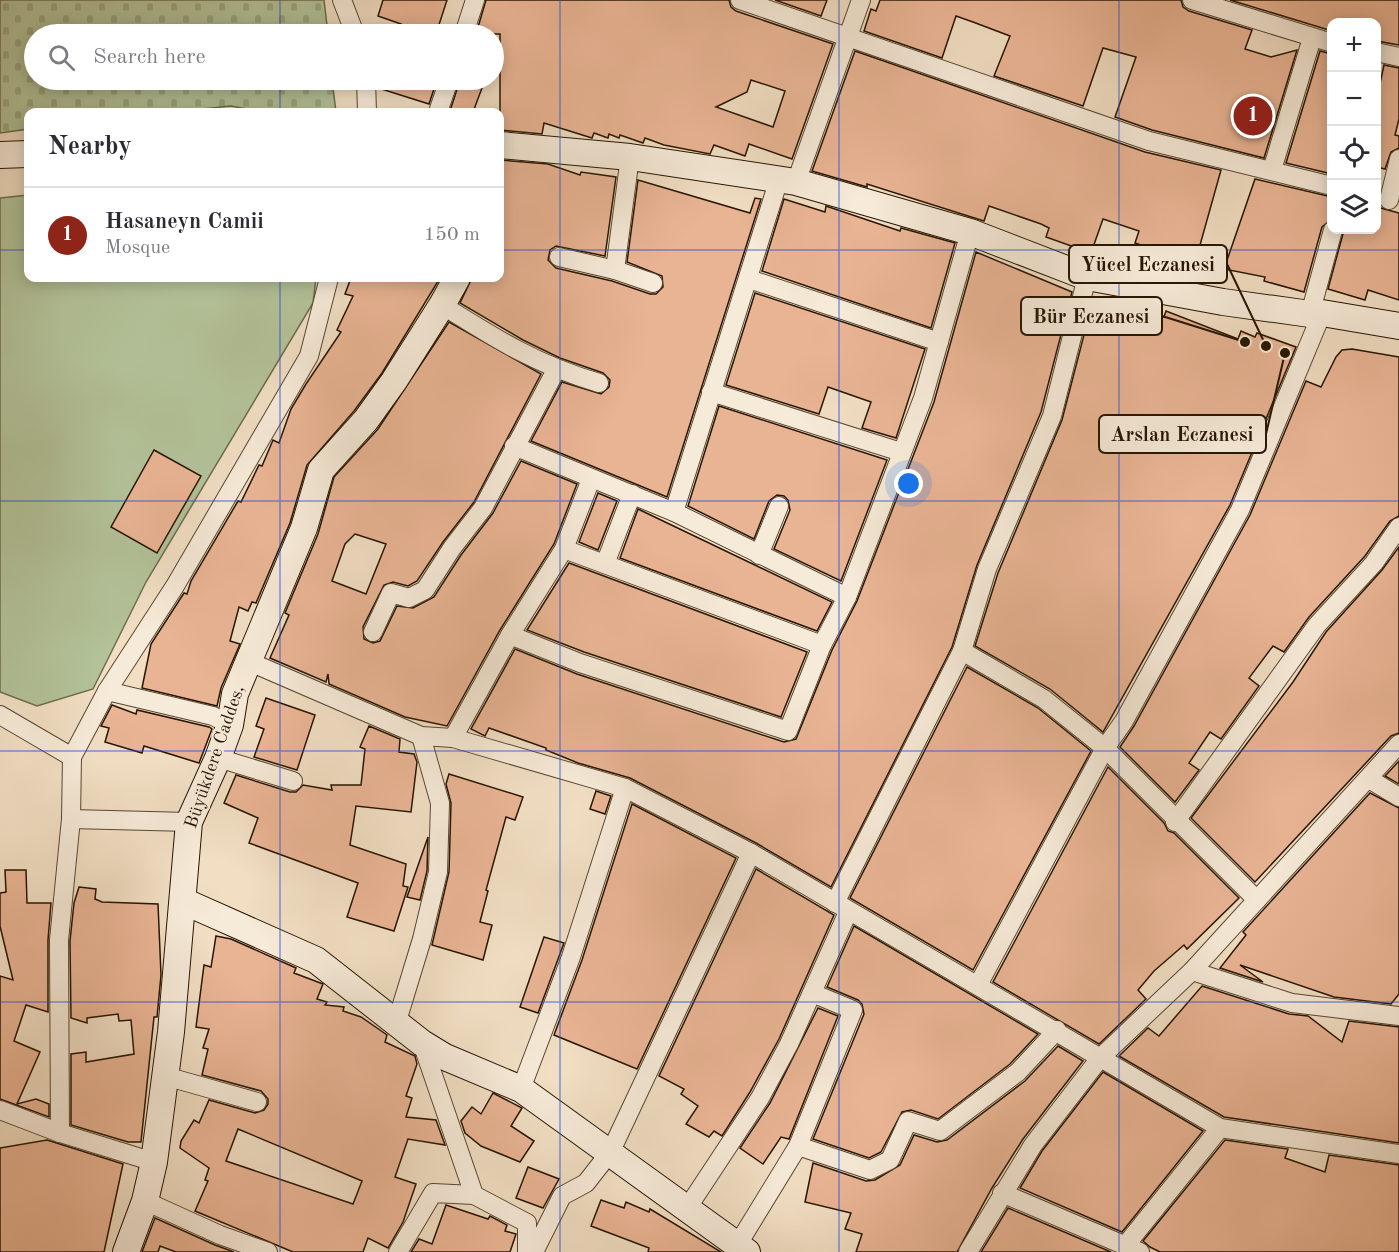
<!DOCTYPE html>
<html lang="en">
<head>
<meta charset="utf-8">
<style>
	body { margin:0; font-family:"Old Standard TT",serif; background:#f7f7f7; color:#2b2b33 }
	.controls { position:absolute; right:18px; top:18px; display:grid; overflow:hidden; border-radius:12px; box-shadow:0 3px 15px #0003 }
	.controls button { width:54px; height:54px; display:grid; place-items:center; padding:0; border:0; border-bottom:2px solid #e1e1e2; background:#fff; color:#2b2b33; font:30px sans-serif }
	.you { position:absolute; left:909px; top:484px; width:21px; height:21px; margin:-15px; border:4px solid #fff; border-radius:50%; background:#1a73e8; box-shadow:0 0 0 9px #1a73e833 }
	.badge { display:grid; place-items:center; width:39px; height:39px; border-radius:50%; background:#8f2418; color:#fff; font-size:20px; font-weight:700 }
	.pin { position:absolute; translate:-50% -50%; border:3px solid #fff; box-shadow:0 2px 6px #0006 }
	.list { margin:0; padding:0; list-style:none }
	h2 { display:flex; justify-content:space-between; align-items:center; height:78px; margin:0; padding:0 24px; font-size:26px }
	h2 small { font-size:20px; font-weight:400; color:#7c7c81 }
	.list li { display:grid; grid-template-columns:39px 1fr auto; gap:18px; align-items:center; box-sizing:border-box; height:96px; padding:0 24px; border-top:2px solid #e1e1e2 }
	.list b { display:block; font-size:22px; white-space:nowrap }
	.list p { margin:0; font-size:20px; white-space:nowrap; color:#7c7c81 }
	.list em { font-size:20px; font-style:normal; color:#7c7c81 }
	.icon { flex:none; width:33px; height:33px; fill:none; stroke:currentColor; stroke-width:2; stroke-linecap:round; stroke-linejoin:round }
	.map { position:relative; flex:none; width:1399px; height:1252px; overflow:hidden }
	.search { position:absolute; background:#fff; box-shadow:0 3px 15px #0003; left:24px; top:24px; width:480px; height:66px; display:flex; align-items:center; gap:15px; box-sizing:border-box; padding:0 21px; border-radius:33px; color:#7c7c81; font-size:22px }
	.panel { position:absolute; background:#fff; box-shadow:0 3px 15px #0003; left:24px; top:108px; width:480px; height:174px; border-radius:12px }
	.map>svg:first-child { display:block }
	.green { fill:#b3c299; stroke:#6d6c4d; stroke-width:1.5 }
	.cemetery { fill:url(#cemetery-stones); stroke:#6d6c4d; stroke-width:1.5 }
	.building { fill:#e9b494; stroke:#271501; stroke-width:1.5; fill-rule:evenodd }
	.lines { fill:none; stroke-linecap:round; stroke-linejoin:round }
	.street-casing { stroke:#5a4732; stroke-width:20 }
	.secondary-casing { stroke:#271501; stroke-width:28 }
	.street { stroke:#f6ead8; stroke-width:18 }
	.secondary { stroke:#f6ead8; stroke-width:26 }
	.grid { fill:none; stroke:#1d4ed8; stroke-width:1.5; stroke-opacity:0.55 }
	.labels { text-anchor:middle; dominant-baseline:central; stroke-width:5; stroke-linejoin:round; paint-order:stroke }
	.street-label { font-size:18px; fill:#271501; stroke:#f6ead8 }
	.leader { fill:none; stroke:#271501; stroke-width:2 }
	.callout-dot { fill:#271501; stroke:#f6ead8; stroke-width:2 }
	.callout { fill:#f6ead8; stroke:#271501; stroke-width:2 }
	.callout-label { font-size:20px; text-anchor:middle; font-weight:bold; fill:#271501 }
</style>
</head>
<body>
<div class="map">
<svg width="1399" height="1252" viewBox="0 0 1399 1252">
	<defs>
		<pattern id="cemetery-stones" width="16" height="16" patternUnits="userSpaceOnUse" patternTransform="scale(1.5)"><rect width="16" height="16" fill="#b3c299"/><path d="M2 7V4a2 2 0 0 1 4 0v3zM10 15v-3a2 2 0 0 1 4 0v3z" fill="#9aa682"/></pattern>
	</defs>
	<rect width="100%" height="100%" fill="#f1dec3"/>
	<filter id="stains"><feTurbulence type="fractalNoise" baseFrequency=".00333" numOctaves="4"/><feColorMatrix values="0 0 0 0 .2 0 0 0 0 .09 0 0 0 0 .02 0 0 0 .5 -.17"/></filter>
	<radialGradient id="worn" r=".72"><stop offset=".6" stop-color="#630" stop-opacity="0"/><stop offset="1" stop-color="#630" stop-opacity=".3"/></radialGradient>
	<!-- green -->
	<path class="green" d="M28,195V278H316L313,303L146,582L93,689L37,706L0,692V198Z"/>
	<!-- cemetery -->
	<path class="cemetery" d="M0,0H324L328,34H34V80H332L336,112H262L231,106L174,112H28V129L0,133Z"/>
	<!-- building -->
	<g class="building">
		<path d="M383,0H447L436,34H397L401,24L378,16Z"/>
		<path d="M486,0H729L731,7L736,11L833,44L792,159L749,144L745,156L714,145L710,154L664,145L645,138L643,143L620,135L619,138L609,134L608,138L594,133L592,138L544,123L542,134L500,130V34H476ZM751,80L785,91L773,127L716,107L747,92Z"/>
		<path d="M775,0H827L821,16Z"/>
		<path d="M880,0H1181L1183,7L1189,11L1252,30L1245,49L1271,57L1297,50L1264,158L1152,130L1115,117L1136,57L1103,48L1083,106L994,76L1010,36L973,22L956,16L942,58L864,31L871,9L876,11Z"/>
		<path d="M1230,0H1399V45L1377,41V22H1332V31Z"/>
		<path d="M855,51L1145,152L1221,170L1195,263L1135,243L1139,231L1103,219L1091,253L1046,237L1049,228L1041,224L989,206L984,221L867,184V187L812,171Z"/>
		<path d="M1320,51L1332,54V174L1286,163Z"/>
		<path d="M1384,65L1399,68V119L1395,135L1399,136V148L1391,152L1385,169L1377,167V97Z"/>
		<path d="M377,80H437L429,104L378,88Z"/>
		<path d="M460,80H485L473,112L450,111Z"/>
		<path d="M500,160L548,164L580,175L581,172L616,177L605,256L556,246L550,250L548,260L556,268L612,281L650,294H656L663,287L662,276L627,262L638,180L750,213L755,198L761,199L667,497L531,441L562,382L601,394L609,387L610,380L603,373L560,358L523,340L460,303L472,278H500Z"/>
		<path d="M1255,179L1332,197V219L1322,227L1304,292L1264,281L1265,277L1224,269Z"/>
		<path d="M784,199L825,212L826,206L900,231L901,228L955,243L931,328L762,271Z"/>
		<path d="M1377,207L1399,213V300L1368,290L1365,300L1328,289L1344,230H1377Z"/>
		<path d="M976,252L1072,292L1041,412L977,565L952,647L831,887L756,843L630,778L578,763L546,750V748L489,728L485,736L471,729L515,649L577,674L784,742L796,739L832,650L857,601L934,402Z"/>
		<path d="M351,278H440L382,373L354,411L307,465L290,523L256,603L252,602L248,611L239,607L230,641L240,644L221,688L217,706L142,688L151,644L184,593L187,594L191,581L238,501L241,502L259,465L262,466L273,440L279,443L291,409L306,384L341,332L337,330L353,296L345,294Z"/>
		<path d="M755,293L925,349L896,438L862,428L871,402L828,387L819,414L726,385Z"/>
		<path d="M1107,298L1164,317L1166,311L1238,339L1241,331L1255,337L1257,333L1296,347L1230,505L1103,732L1050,689L975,646L998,573L1062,420L1093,300L1105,304Z"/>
		<path d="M449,322L541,374L474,502L443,542L417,581L408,586L393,582L384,585L363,627L364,639L373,643L380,641L397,606L413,608L434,597L461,555L493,513L521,461L577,484L554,544L500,630L447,726L405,717L329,684L328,674L326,682L270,658L289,615L285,613L318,534L334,477L378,429ZM355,534L386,544L366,594L332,581L345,544Z"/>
		<path d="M1352,349L1399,357V516L1390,521L1365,556L1309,617L1284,652L1273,646L1249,678L1259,686L1221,739L1210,732L1189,763L1199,770L1175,802L1120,747L1134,726L1250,515L1306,381L1321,387L1336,357L1342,350Z"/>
		<path d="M719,406L887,460L841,581L774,549L790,510L788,500L784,496L777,495L769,501L754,539L688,506Z"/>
		<path d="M154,450L201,476L157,553L111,527Z"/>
		<path d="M598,493L617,501L598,550L579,542Z"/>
		<path d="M638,509L832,602L817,631L620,558Z"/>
		<path d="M1399,547V733L1391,736L1255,882L1191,818L1293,682L1326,632L1382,570Z"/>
		<path d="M569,563L807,652L781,717L584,652L527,630Z"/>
		<path d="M967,667L1038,708L1091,751L973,970L850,898Z"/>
		<path d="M266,698L315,715L297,770L254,757L264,729L256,726Z"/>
		<path d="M112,705L136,714L137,710L209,727L212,729L199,763L144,746L142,753L105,742L109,728L101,726Z"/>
		<path d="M369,726L400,739L399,752L414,754L417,762L411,812L356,806L350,845L406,864L403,886L408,887L394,931L347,917L358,883L249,843L258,818L224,803L236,775L290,792H296L303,785L332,790L331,785H361L365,749L360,747Z"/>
		<path d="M1399,761V784L1385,776Z"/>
		<path d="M1108,767L1164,823L1168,831L1174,833L1239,898L1187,949L1184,945L1154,971L1138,990L1146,999L1099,1044L993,982Z"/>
		<path d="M449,774L523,797L515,820L506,817L486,890L488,891L480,922L492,925L483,960L432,945L449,872L451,803L446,784Z"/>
		<path d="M596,791L611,796L605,814L590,809Z"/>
		<path d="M1370,793L1399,808V994L1391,1004L1334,997L1240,965L1263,982L1220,968L1246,935L1243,932Z"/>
		<path d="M632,804L736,858L637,1069L554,1035L582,960Z"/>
		<path d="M428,837L427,871L420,900L407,897Z"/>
		<path d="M756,869L834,915L779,1039L750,1092L722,1136L714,1131L709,1137L686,1124L698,1106L681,1094L684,1089L659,1076Z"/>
		<path d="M5,870H26L27,903H51L48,940V1012L26,1005L14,1041L40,1052L17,1104L36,1099L49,1104V1117L0,1099V976L13,980L0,926V893L6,892Z"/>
		<path d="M79,887L96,889L95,899L102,902L158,904L161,975L157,1017H154L141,1142H128L71,1125V1054L86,1052V1062L134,1054L131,1020L119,1021L118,1014L87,1018V1023L71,1018L70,941L74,903Z"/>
		<path d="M854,926L1038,1034L1010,1064L938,1119L911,1110L902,1112L881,1152L869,1158L813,1139L864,1014L862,1004L858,1000L827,987Z"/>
		<path d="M216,936L231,939L296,968L294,973L323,984L317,999L327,1002L325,1005L344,1007L343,1011L361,1017L387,1035L385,1042L415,1056L417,1064L406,1096L412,1098L406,1117L436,1120L445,1145L408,1139L395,1177L416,1184L403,1222L388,1248L368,1238L363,1252H293L195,1211L208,1181L205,1180L209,1168L180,1148L181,1141L194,1120L199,1123L209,1100L255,1113L264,1110L268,1104V1099L261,1091L202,1075L208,1049L203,1048L209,1029L196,1027L204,965L211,967ZM238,1129L362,1181L353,1204L226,1161Z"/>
		<path d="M544,937L564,943L538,1013L520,1007Z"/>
		<path d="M1202,986L1289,1014L1308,1016L1342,1042L1349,1021L1399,1027V1143L1224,1117L1119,1056L1148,1028L1159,1036Z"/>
		<path d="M818,1008L838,1016L789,1139L781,1137L763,1164L740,1148L770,1103Z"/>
		<path d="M1058,1046L1083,1061L1023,1139L992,1188L957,1252H856L862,1234L845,1229L851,1213L805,1202L813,1163L866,1181L875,1180L900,1165L914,1135L937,1142L947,1140L1025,1081Z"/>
		<path d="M1103,1072L1203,1131L1122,1232L1020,1188L1042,1151Z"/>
		<path d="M493,1093L522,1108L511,1126L534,1141L520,1162L481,1146L465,1133L461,1121L472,1107L481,1114Z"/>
		<path d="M47,1140L123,1164L104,1252H0V1148Z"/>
		<path d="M1225,1140L1288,1149L1285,1158L1325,1172L1329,1155L1399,1165V1252H1160L1150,1247L1143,1241Z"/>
		<path d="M528,1167L559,1179L543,1208L516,1198Z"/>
		<path d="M601,1200L624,1208L626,1202L649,1212L650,1209L721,1252H648L649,1248L591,1226Z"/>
		<path d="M446,1205L488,1219L490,1216L507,1225L505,1231L516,1234L510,1252H411L419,1239L432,1244Z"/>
		<path d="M1008,1208L1111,1252H981Z"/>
		<path d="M155,1218L215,1245L234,1252H176L160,1246L158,1252H142Z"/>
	</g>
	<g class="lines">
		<!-- street casing -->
		<g class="street-casing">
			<g id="street">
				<path d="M342,0L355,34"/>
				<path d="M740,0L1149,141L1332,186"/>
				<path d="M1192,0L1332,43"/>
				<path d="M464,34L475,0"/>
				<path d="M1376,52L1399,57"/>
				<path d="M366,80L367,112"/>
				<path d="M438,112L449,80"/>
				<path d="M1272,170L1312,38"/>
				<path d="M796,182L861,0"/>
				<path d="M1389,200L1399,159"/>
				<path d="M559,257L615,270L653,283"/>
				<path d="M615,270L630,157"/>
				<path d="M749,279L939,342"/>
				<path d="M442,305C496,339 537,365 599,383"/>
				<path d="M1310,314L1333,230"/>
				<path d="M711,392L901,452"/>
				<path d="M514,446L674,512L847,597"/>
				<path d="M674,512L779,179"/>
				<path d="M564,549L822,645"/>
				<path d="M759,555L779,506"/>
				<path d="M605,564L632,494"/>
				<path d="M373,632L391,593L409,598L425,590L452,548L483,508L556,370"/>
				<path d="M510,635L580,663L788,731L822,645L847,597L923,398L970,232"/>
				<path d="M962,651L1044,699L1105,748L1257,900"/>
				<path d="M250,662L421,736L453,738L625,788L751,853L1220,1128L1399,1154"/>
				<path d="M107,691L213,716L230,725"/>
				<path d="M0,715L72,757L107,691L175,586L309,356L329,278"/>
				<path d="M453,738L510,635L564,549L591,479"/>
				<path d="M218,758L293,781"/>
				<path d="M1369,779L1399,797"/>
				<path d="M71,819L189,822"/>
				<path d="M1175,822L1317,625L1374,563L1399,527"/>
				<path d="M835,903L962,651L987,569L1052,416L1087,277"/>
				<path d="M1192,971L1292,1003L1399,1016"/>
				<path d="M978,985L1105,748L1124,721L1240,510L1322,313"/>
				<path d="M397,1021L422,939L438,872L440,803L421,736"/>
				<path d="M422,1043L474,1195L527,1223V1252"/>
				<path d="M165,1076L257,1102"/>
				<path d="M521,1089L571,957L625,788"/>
				<path d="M0,1110L60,1133L154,1162"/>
				<path d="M60,1133L59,940L71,819L72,757"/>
				<path d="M798,1146L870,1170L890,1160L908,1121L940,1131L1018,1072L1057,1030"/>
				<path d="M1002,1193L1140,1252"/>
				<path d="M145,1201L220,1235L268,1252"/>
				<path d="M688,1207L760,1098L789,1044L848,912"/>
				<path d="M738,1244L798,1146L853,1010L812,993"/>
				<path d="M1125,1246L1220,1128"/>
				<path d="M398,1252L433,1193L474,1195"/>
				<path d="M534,1252L562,1196L586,1183L611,1151L751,853"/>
				<path d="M968,1252L1033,1145L1100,1058L1192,971L1399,744"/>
			</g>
		</g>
		<!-- secondary casing -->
		<g class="secondary-casing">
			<g id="secondary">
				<path d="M500,145L630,157L796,182L970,232L1087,277L1223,302L1310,314L1322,313L1399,326"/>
				<path d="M0,155L28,154"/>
				<path d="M183,901L316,960L422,1043L445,1057L521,1089L747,1252"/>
				<path d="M126,1252L145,1201L154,1162L171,1032L189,822L218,758L230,725L235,694L304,528L321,470L366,420L394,381L442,305L457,278"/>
			</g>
		</g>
		<!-- street -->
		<use href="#street" class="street"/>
		<!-- secondary -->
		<use href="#secondary" class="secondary"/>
	</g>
	<!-- grid -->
	<path class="grid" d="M280,0V34M560,0V1252M839,0V1252M1119,0V1252M280,80V112M0,250H28M500,250H1399M280,278V1252M0,501H1399M0,751H1399M0,1002H1399"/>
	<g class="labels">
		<!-- street labels -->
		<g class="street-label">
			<text transform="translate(215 757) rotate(-71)">Büyükdere Caddes,</text>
		</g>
	</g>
	<!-- callouts -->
	<path class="leader" d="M1266 346L1227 264M1245 342L1162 316M1285 353L1266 434"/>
	<g class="callout-dot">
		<circle cx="1266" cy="346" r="6"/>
		<circle cx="1245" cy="342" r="6"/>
		<circle cx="1285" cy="353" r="6"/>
	</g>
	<g class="callout">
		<rect x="1069" y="245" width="158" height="38" rx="6"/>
		<rect x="1021" y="297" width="141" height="38" rx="6"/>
		<rect x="1099" y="415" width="167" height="38" rx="6"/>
	</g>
	<g class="callout-label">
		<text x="1148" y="271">Yücel Eczanesi</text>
		<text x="1091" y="323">Bür Eczanesi</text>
		<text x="1182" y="441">Arslan Eczanesi</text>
	</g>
	<rect width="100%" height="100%" filter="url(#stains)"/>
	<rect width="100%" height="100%" fill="url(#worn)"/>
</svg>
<div class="controls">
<button>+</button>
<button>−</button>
<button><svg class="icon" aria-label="locate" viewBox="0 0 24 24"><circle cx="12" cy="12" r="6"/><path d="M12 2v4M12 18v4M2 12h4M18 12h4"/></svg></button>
<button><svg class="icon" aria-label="layers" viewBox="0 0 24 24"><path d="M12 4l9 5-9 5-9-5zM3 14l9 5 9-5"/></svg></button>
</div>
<div class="you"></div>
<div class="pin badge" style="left:1253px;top:116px">1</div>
<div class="search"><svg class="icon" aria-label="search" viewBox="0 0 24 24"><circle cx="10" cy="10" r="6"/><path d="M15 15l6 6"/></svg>Search here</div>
<section class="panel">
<h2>Nearby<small></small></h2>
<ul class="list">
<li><span class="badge">1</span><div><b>Hasaneyn Camii</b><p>Mosque</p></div><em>150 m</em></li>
</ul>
</section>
</div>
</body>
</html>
